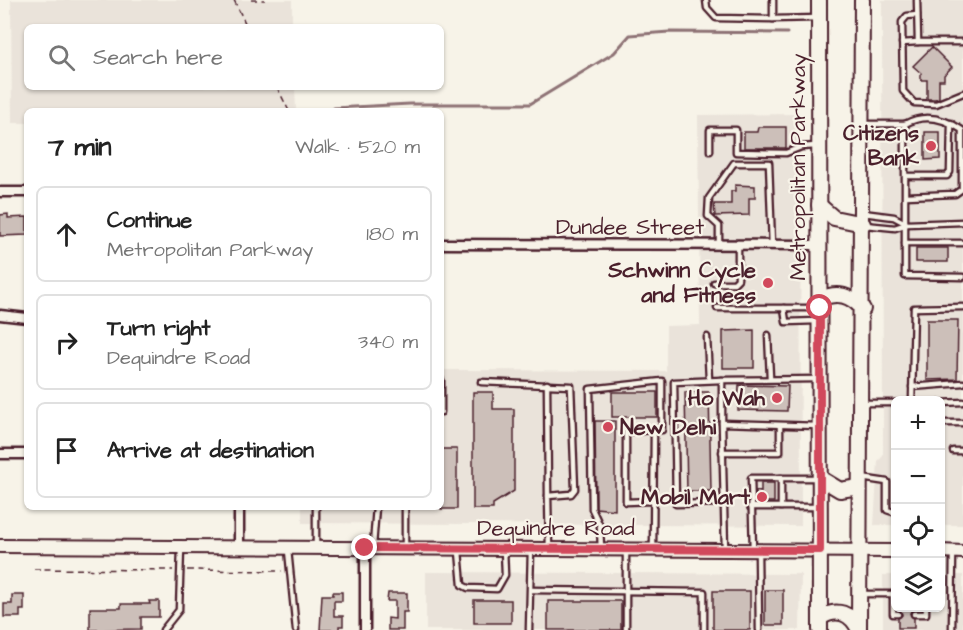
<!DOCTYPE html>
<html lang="en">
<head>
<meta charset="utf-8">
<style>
	body { margin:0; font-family:"Architects Daughter",sans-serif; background:#f6f6f6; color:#222 }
	.controls { position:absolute; right:18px; bottom:18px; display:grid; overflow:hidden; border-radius:9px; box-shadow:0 2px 4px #0004 }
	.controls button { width:54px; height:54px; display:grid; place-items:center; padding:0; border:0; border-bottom:2px solid #e0e0e0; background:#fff; color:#222; font:30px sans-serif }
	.stop { position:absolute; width:18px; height:18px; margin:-14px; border:4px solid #d1495b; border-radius:50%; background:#fff }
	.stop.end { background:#d1495b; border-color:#fff; box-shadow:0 2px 6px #0008 }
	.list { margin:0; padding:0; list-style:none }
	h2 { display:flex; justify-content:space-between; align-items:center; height:78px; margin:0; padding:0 24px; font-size:26px }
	h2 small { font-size:20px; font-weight:400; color:#767676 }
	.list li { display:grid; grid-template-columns:39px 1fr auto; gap:18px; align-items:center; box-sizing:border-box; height:96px; margin:0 12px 12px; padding:0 12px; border:2px solid #e0e0e0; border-radius:9px }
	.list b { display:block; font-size:22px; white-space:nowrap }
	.list p { margin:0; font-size:20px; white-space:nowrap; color:#767676 }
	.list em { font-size:20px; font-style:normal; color:#767676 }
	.icon { flex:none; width:33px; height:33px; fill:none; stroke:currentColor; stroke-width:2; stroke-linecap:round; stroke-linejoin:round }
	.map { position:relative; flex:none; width:963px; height:630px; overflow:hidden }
	.search { position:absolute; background:#fff; box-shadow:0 2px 4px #0004; left:24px; top:24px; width:420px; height:66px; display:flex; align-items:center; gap:15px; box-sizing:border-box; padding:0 21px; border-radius:9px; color:#767676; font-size:22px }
	.panel { position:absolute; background:#fff; box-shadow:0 2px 4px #0004; left:24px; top:108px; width:420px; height:402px; border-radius:9px }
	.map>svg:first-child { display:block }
	.built { fill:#eae3da }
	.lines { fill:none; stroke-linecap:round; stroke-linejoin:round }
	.stream { stroke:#8e7275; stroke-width:3 }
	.building { fill:#ccbfb9; stroke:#4a1f2b; stroke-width:1.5 }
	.service-casing { stroke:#4a1f2b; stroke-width:9 }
	.minor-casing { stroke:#4a1f2b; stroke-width:13 }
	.secondary-casing { stroke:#4a1f2b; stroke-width:16 }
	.primary-casing { stroke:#4a1f2b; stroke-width:18 }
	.path { stroke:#4a1f2b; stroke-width:1.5; stroke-dasharray:6 4.5; stroke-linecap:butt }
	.service { stroke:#f7f3e8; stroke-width:4.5 }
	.minor { stroke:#f7f3e8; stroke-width:8 }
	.secondary { stroke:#f7f3e8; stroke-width:12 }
	.primary { stroke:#f7f3e8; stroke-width:14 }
	.route { stroke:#d1495b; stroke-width:8 }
	.poi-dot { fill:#d1495b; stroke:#f7f3e8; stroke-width:2 }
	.labels { text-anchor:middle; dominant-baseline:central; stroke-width:4.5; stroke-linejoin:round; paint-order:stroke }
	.poi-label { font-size:22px; font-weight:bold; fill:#4a1f2b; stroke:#f7f3e8; text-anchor:end }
	.street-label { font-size:22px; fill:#4a1f2b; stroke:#f7f3e8 }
</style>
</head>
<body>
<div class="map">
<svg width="963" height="630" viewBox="0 0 963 630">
	<rect width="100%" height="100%" fill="#f7f3e8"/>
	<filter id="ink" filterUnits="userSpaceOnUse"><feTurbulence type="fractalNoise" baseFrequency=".0167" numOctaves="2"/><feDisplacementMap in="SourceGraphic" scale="12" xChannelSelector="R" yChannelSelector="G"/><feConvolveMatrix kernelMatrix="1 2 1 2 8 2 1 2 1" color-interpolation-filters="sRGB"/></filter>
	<g filter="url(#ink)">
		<!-- built -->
		<g class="built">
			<path d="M11,0H292V27H27V87H295L296,111H27V123H12Z"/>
			<path d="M882,0H963V525H941L940,400H896L895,525H874L878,461L883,456Z"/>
			<path d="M800,114L801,526L302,523V507H441V370L666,371V326L700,325L698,115Z"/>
			<path d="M426,572L801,574L800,630H426Z"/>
			<path d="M883,575H895L896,608H940L941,575H963V630H883Z"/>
		</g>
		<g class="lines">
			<!-- stream -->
			<path class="stream" d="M334,108L410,104H530L614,53L630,35L669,32L787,33"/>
		</g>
		<!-- building -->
		<g class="building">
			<path d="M932,47L952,67L944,75V80H939V98L935,99H927V80H921V73L913,66Z"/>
			<path d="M758,127H786V148H744V132H757Z"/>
			<path d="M925,132H940V159L925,160Z"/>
			<path d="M735,185L755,186V198H749V215L715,216L714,204H731V191H735Z"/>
			<path d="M8,214V218L27,217V235L0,236V215Z"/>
			<rect x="916" y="248" width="32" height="14"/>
			<path d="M927,320H958L957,379L927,380Z"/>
			<path d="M754,330V368H723V331Z"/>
			<path d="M739,385L788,386L787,411L738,410Z"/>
			<path d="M473,392H493V409H514V491L493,504V509H473Z"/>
			<rect x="612" y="392" width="45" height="25"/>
			<path d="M685,392H709L711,491H687Z"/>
			<path d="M595,421H615V510L596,508Z"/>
			<rect x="441" y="449" width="16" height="60"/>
			<path d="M761,483H774V502H756V491L761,492Z"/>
			<rect x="765" y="590" width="18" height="35"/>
			<rect x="713" y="591" width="37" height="39"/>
			<path d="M333,592H342V601H334V616H343V626H339V630H320L322,595H333Z"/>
			<path d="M388,593H407V612H403V630H388V618L395,619V601H387Z"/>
			<path d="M12,595H24V610H20V617H4V604H12Z"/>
			<rect x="474" y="600" width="37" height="23"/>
			<path d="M149,601H159V617H141V629L90,630V608H121V604H150Z"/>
			<rect x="548" y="601" width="73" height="29"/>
			<path d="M899,608H914L910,613L914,618V628H898V618L902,615Z"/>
		</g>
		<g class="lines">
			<!-- service casing -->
			<g class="service-casing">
				<g id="service">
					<path d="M706,0L707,8L716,18L773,19"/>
					<path d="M773,0V19L818,18"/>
					<path d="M917,0L918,42H963"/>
					<path d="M917,15L907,16L902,22L903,91L914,103L936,104L963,93"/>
					<path d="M902,43L918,42"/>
					<path d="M863,124H905V276L963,277"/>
					<path d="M905,124C925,113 944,118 962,130V189L955,194L906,196"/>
					<path d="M710,151V130H736V152L786,153L801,147L816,146"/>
					<path d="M906,176H947L950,172L951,123"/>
					<path d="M863,213L894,217L907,224"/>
					<path d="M865,225L895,228L907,224L963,222"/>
					<path d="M905,243H963"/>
					<path d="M719,245V226L708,216L709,198L734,163H769L772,245"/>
					<path d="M714,283H734L738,279V245"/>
					<path d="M717,308H817"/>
					<path d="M784,308L786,322L817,321"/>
					<path d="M768,335L770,378"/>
					<path d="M707,337L709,380"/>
					<path d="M441,380V412"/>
					<path d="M722,380L674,382L676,504L722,503"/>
					<path d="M481,382L571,386L575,489L571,494L548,496L549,549"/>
					<path d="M547,384L548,496"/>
					<path d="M912,387L963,383"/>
					<path d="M912,400L914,308L963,307"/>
					<path d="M862,403H896"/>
					<path d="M940,403L963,402"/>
					<path d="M722,423V380L817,379"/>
					<path d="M940,423H963"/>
					<path d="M953,451H963"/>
					<path d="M722,452H780V426"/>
					<path d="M781,478V507"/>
					<path d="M861,478L887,482V510L896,513"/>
					<path d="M652,501L626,502V432L654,430L653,549"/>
					<path d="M316,507V548"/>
					<path d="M405,507V548"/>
					<path d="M750,507H818"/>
					<path d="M373,546L376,507"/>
					<path d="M601,549L600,526L592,509L590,389L662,381V430H654"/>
					<path d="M288,550L296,630"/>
					<path d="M725,550L722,423L818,426"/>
					<path d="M753,550L751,478H817"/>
					<path d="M459,551L462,585L468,588L497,589L505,575L504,549"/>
					<path d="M758,552L759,630"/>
					<path d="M531,590L704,592V630"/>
					<path d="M862,594H896"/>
					<path d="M893,594V614H898"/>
					<path d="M914,614H926V608"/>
					<path d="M163,630L179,610L181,548"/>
					<path d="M529,630L531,549"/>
					<path d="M626,630V552"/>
					<path d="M952,630L953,552"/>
				</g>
			</g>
			<!-- minor casing -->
			<g class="minor-casing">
				<g id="minor">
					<path d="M0,192H27"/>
					<path d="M441,244L820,245"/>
					<path d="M0,315L27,318"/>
					<path d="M0,454H27"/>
					<path d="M239,507V547"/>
					<path d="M365,548V630"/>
				</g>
			</g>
			<!-- secondary casing -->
			<g class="secondary-casing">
				<g id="secondary">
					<path d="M0,546L896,551"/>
					<path d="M940,551L963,552"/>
				</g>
			</g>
			<!-- primary casing -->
			<g class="primary-casing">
				<g id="primary">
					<path d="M819,0L820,630"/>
					<path d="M819,205L834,218L863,224"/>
					<path d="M820,299C838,291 850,295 863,309"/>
					<path d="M820,478L840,490L859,487"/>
					<path d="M820,618C837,607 851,613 859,630"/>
					<path d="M859,630L862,0"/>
				</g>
			</g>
			<!-- path -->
			<g class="path">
				<path d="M234,0L247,27"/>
				<path d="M251,0H265"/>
				<path d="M277,87L289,111"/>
				<path d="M34,569L173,570"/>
				<path d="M187,570L282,571"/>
			</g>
			<!-- service -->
			<use href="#service" class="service"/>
			<!-- minor -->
			<use href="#minor" class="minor"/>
			<!-- secondary -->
			<use href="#secondary" class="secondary"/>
			<!-- primary -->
			<use href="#primary" class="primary"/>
		</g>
	</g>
	<g class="lines" filter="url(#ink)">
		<!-- route -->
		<path class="route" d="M365,548L820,550V308"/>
	</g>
	<!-- markers -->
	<g class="poi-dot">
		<circle cx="931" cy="146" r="6"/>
		<circle cx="768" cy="283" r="6"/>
		<circle cx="777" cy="398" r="6"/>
		<circle cx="608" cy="427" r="6"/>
		<circle cx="762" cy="497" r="6"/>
	</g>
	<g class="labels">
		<!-- poi labels -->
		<g class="poi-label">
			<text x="919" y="133">Citizens<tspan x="919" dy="25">Bank</tspan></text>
			<text x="756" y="270">Schwinn Cycle<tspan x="756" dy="25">and Fitness</tspan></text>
			<text x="765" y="398">Ho Wah</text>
			<text x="620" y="427" text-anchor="start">New Delhi</text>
			<text x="750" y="497">Mobil Mart</text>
		</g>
		<!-- street labels -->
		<g class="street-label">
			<text transform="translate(798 167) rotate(-90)">Metropolitan Parkway</text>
			<text x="630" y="227">Dundee Street</text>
			<text x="556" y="528">Dequindre Road</text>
		</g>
	</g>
</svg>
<div class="controls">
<button>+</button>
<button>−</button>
<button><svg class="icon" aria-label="locate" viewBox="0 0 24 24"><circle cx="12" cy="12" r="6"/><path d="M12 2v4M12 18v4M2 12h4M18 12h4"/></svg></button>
<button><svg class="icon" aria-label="layers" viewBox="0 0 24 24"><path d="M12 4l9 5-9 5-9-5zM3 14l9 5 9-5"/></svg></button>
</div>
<div class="stop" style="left:820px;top:308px"></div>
<div class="stop end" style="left:365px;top:548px"></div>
<div class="search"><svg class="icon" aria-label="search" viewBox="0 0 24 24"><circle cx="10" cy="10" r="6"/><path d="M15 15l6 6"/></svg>Search here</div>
<section class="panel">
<h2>7 min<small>Walk · 520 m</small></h2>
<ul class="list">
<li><svg class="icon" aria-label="ahead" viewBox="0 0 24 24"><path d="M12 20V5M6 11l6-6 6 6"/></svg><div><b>Continue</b><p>Metropolitan Parkway</p></div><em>180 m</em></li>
<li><svg class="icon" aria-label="right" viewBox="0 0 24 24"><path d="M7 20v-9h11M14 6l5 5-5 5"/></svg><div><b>Turn right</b><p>Dequindre Road</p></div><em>340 m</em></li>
<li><svg class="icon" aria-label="arrive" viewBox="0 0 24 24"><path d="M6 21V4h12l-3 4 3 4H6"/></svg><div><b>Arrive at destination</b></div></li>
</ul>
</section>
</div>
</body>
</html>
